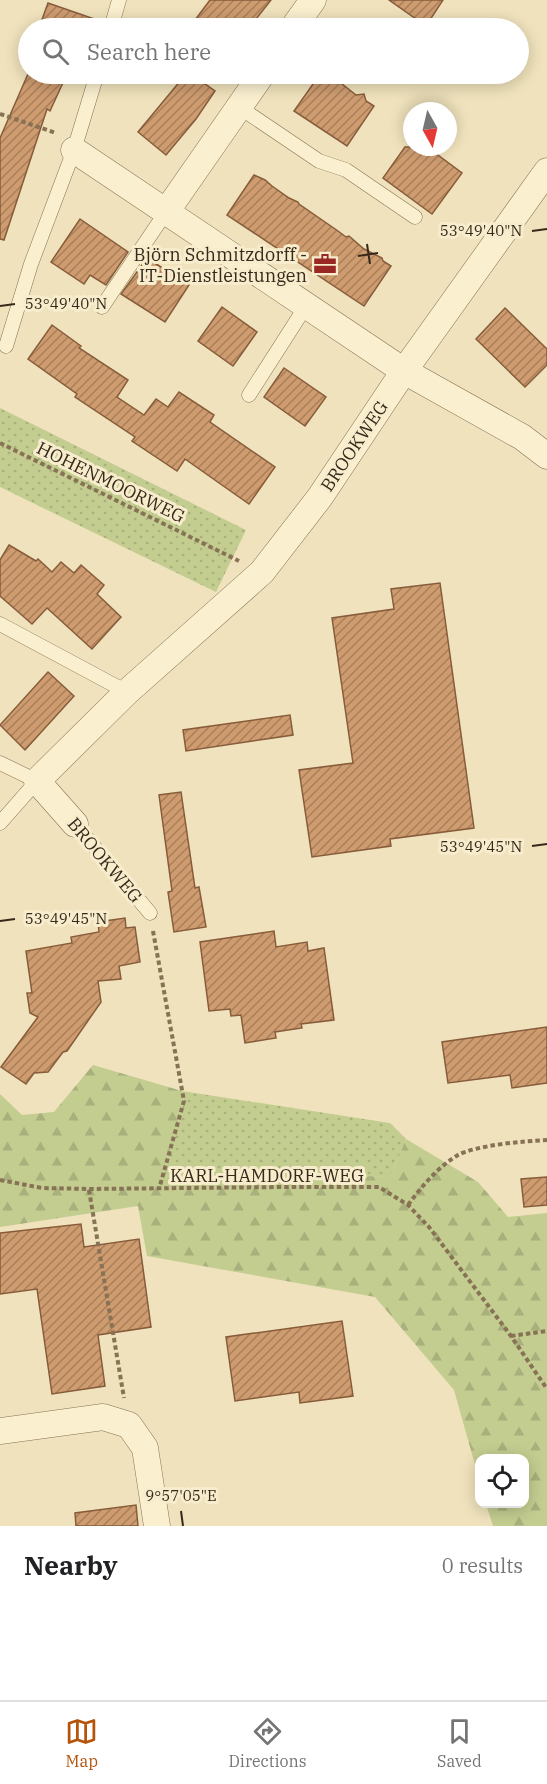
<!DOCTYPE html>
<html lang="en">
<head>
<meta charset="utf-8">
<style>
	body { margin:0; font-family:"IBM Plex Serif",serif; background:#f6f6f6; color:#202124 }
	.controls { position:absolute; right:18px; bottom:18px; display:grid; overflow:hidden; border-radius:12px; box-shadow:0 3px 15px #0003 }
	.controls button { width:54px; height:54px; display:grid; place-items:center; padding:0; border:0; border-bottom:2px solid #e0e0e0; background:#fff; color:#202124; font:30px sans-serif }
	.compass { position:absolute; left:403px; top:102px; width:54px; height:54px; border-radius:50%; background:#fff; box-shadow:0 3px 15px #0003; rotate:172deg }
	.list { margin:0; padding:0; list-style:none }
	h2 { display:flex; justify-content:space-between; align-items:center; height:78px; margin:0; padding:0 24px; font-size:26px }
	h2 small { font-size:20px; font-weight:400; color:#757577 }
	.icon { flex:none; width:33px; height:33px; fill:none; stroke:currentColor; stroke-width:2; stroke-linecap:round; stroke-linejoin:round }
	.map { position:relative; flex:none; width:547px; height:1526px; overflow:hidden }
	.search { position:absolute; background:#fff; box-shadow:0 3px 15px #0003; left:18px; right:18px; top:18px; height:66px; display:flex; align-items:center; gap:15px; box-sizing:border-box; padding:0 21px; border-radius:33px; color:#757577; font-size:22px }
	.sheet { height:174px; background:#fff }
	nav { display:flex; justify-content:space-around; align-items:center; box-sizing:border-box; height:84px; border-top:2px solid #e0e0e0; background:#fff; font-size:16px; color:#757577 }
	nav a { display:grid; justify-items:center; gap:3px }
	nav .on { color:#b45309 }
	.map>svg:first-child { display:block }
	.green { fill:url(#green-dots) }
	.forest { fill:url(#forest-firs) }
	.building { fill:url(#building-hatch); stroke:#875c3a; stroke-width:1.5 }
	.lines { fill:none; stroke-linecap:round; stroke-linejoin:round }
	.service-casing { stroke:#877255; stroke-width:15 }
	.minor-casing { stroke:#877255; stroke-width:27 }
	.path { stroke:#877255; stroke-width:4; stroke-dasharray:4.5 3; stroke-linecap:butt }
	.service { stroke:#faefcf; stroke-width:14 }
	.minor { stroke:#faefcf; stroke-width:26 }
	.ticks { fill:none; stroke:#36291b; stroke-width:2 }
	.labels { text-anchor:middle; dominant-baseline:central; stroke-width:6; stroke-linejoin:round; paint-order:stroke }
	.poi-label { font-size:18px; fill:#36291b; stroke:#f7eccc; text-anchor:end }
	.street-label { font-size:18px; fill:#36291b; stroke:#f7eccc }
	.ticks-label { font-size:15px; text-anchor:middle; fill:#36291b; stroke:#f7eccc; stroke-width:6; stroke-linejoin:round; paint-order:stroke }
</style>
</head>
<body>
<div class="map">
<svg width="547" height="1526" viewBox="0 0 547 1526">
	<defs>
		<pattern id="green-dots" width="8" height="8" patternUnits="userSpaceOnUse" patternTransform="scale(1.5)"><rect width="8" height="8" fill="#c3cd90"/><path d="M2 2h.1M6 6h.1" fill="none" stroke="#a8b07c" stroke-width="1.8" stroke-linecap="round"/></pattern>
		<pattern id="forest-firs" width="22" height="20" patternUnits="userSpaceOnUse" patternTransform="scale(1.5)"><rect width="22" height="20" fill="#c3cd90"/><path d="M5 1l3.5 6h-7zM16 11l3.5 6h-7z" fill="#a8b07c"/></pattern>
		<pattern id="building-hatch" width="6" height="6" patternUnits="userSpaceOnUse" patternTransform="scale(1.5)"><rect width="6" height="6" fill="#cf9c70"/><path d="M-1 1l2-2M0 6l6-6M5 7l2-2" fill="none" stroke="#a97f5b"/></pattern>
	</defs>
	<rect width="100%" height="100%" fill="#efe2bc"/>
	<!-- green -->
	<g class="green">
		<path d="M0,408L246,530L216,592L0,487Z"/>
		<path d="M182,1091L390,1123L406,1139L391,1176L162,1178L184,1101Z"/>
	</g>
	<!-- forest -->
	<path class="forest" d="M93,1065L182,1091L184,1101L162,1178L391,1176L406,1139L478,1182L508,1217L547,1213V1526H493L486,1504H524V1458H480L479,1479L454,1390L375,1297L147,1256L138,1206L0,1227V1094L22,1115L54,1112Z"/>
	<!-- building -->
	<g class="building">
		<path d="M210,0H271L249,28H189Z"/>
		<path d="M389,0H443L426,26Z"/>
		<path d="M48,3L103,22L102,28H39Z"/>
		<path d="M28,74H67L50,111L47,109L4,240L0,239V138Z"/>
		<path d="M186,74H191L215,91L196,119L166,155L138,132Z"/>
		<path d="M320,74L332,76L356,95L364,94L366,101L374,106L347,146L294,111Z"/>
		<path d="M405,147H427L462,173L432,214L383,178Z"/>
		<path d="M254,175L265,180L272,186L289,198L298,202L299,204L338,231L346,237L349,236L364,249L382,258L383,261L391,266L364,306L227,215Z"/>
		<path d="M80,219L128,252L106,285L90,275L84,284L51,262Z"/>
		<path d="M147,258L189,285L165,322L121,294Z"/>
		<path d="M222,307L257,332L233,366L198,341Z"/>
		<path d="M505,308L547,349V365L525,387L476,339Z"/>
		<path d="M52,325L81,346L79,348L128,380L117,397L144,415L156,399L168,407L179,392L214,415L210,422L275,467L249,504L185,459L177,471L132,441L135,437L75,397L77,394L28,359Z"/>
		<path d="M284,368L326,397L305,426L264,397Z"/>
		<path d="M9,545L36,561L38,559L52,572L61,562L74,573L81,565L104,585L97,594L121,617L92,649L47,608L32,624L0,596V560Z"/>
		<path d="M440,583L474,828L390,839L391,846L312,857L299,770L353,763L332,618L394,609L391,589Z"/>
		<path d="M48,672L74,696L25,750L0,725Z"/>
		<path d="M290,715L293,735L186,751L183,730Z"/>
		<path d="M181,792L195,888L199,887L206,927L174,932L168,892L172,891L159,795Z"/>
		<path d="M125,918L126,928L135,927L140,962L119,966L121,979L98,981L101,1002L67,1051L63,1052L48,1072L34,1073L26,1084L1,1067L38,1017L30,1013L27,993H32L26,951L72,943L71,937L99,932L98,922Z"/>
		<path d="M274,931L276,947L307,942L308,951L324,948L334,1020L301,1024L302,1028L275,1032L276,1038L245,1043L241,1015L231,1016L230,1009L209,1011L200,942Z"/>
		<path d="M547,1027V1083L512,1088L510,1075L448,1083L442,1042Z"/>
		<path d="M547,1177V1205L524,1207L521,1179Z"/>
		<path d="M81,1224L84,1247L139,1239L151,1327L98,1335L105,1386L52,1394L37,1289L0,1294V1233Z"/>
		<path d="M342,1321L353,1396L300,1403L299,1392L235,1401L226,1337Z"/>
		<path d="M136,1505L138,1526H76L75,1513Z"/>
	</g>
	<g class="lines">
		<!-- service casing -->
		<g class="service-casing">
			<g id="service">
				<path d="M111,28L119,0"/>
				<path d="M239,107L319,161L346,170L415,217"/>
				<path d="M102,307L166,212"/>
				<path d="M6,346L31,264L74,150L97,74"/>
				<path d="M249,395L306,306"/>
				<path d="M0,624L127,692"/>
				<path d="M0,763L37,781L0,823"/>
				<path d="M75,824L150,913"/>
			</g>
		</g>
		<!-- minor casing -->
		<g class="minor-casing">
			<g id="minor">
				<path d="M293,28L313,0"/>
				<path d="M74,150L404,371L522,437L547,456"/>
				<path d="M166,212L262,74"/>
				<path d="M75,824L37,781L127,692L262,572L320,497L404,371L547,171"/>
				<path d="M0,1431L103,1417L129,1425L145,1448L157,1526"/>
			</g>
		</g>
		<!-- path -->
		<g class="path">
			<path d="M0,114L56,133"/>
			<path d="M0,443L239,561"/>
			<path d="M153,931L184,1101L159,1189"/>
			<path d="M0,1180L42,1188L89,1189L284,1187H379L408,1205L429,1227L511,1336L547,1389"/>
			<path d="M89,1190L124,1398"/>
			<path d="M408,1205C422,1186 438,1167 458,1155C477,1145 525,1141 547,1140"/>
			<path d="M511,1336L547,1331"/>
		</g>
		<!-- service -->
		<use href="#service" class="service"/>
		<!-- minor -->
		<use href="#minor" class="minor"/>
	</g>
	<!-- ticks -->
	<path class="ticks" d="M532,231L547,229M367,244L370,264M358,256L378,253M0,306L15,304M532,846L547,844M0,921L15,919M181,1511L183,1526"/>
	<!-- icons -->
	<defs>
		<g id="office-bare" transform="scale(1.8)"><path d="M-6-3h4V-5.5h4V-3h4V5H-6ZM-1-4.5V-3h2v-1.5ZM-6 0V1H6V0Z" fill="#992723" stroke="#f7eccc" stroke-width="2.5" paint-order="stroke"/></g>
	</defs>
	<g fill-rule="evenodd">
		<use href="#office-bare" x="325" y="264"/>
	</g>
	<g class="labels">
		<!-- poi labels -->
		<g class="poi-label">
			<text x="307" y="254">Björn Schmitzdorff -<tspan x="307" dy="21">IT-Dienstleistungen</tspan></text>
		</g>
		<!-- street labels -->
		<g class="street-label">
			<text transform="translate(354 446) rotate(-56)">BROOKWEG</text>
			<text transform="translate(111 482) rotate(26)">HOHENMOORWEG</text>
			<text transform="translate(105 860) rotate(50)">BROOKWEG</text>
			<text x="267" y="1175">KARL-HAMDORF-WEG</text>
		</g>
	</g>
	<g class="ticks-label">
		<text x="481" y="236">53°49'40"N</text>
		<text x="66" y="309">53°49'40"N</text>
		<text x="481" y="852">53°49'45"N</text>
		<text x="66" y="924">53°49'45"N</text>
		<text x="181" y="1501">9°57'05"E</text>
	</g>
</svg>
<div class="controls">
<button><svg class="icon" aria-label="locate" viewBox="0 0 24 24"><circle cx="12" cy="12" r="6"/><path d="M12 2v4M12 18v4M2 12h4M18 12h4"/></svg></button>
</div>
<svg class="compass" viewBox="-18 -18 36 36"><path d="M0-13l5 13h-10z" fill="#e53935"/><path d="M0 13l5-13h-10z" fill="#757577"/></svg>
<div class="search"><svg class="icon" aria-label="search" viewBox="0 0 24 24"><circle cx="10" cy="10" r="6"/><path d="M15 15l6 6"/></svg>Search here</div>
</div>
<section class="sheet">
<h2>Nearby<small>0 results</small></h2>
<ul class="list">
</ul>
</section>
<nav>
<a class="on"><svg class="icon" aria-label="map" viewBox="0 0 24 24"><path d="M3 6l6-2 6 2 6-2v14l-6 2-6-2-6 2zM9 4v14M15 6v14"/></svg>Map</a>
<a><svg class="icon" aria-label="directions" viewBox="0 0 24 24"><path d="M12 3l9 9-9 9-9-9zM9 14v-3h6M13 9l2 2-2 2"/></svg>Directions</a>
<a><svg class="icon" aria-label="saved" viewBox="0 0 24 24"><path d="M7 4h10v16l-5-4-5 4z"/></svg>Saved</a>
</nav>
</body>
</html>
